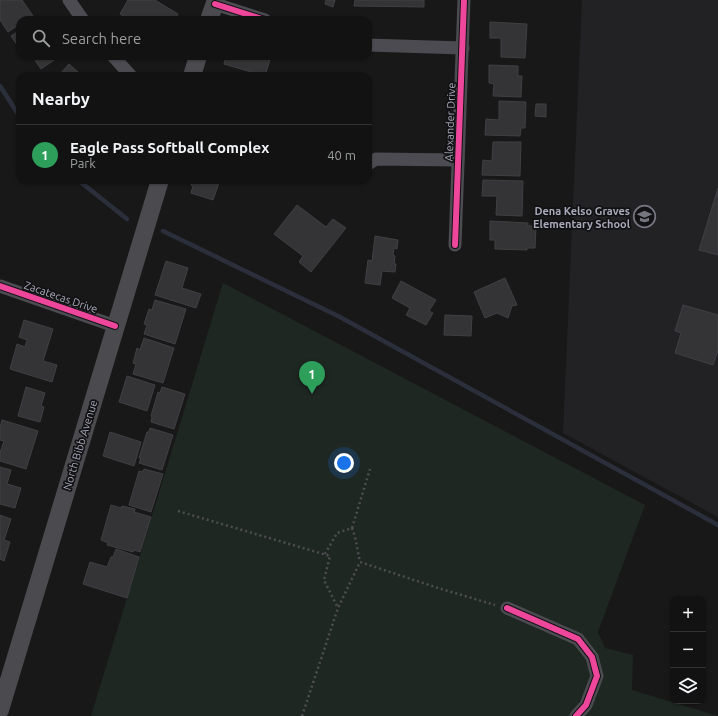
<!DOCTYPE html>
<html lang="en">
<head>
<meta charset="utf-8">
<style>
	body { margin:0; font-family:Ubuntu,sans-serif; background:#1b1b1b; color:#f1f3f6 }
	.controls { position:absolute; right:12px; bottom:12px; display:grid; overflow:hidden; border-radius:8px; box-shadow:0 1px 3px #0004 }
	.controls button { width:36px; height:36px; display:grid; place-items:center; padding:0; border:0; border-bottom:1px solid #313232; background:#121212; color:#f1f3f6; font:20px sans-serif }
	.you { position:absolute; left:344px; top:463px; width:14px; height:14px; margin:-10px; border:3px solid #fff; border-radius:50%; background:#1a73e8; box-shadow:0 0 0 6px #1a73e833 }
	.badge { display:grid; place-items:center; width:26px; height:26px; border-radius:50%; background:#7c3aed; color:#fff; font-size:13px; font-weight:700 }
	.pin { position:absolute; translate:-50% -33px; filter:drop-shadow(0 1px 2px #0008) }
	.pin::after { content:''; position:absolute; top:21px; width:14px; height:12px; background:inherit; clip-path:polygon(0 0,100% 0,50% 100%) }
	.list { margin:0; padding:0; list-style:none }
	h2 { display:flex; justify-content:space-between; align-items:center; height:52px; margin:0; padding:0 16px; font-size:17px }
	h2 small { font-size:13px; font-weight:400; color:#9c9e9f }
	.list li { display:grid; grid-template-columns:26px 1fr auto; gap:12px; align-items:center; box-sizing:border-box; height:60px; padding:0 16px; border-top:1px solid #313232 }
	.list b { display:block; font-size:15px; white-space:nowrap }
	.list p { margin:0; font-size:13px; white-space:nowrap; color:#9c9e9f }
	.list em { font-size:13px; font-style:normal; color:#9c9e9f }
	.icon { flex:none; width:22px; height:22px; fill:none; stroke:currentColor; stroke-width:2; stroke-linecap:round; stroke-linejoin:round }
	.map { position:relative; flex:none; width:718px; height:716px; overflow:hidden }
	.search { position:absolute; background:#121212; box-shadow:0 1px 3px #0004; left:16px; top:16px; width:356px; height:44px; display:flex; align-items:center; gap:10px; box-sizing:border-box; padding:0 14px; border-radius:12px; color:#9c9e9f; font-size:15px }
	.panel { position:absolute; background:#121212; box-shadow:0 1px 3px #0004; left:16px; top:72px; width:356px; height:112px; border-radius:12px }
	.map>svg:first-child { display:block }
</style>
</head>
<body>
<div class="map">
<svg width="718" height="716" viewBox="0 0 718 716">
	<rect width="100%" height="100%" fill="#181818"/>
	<!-- built -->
	<polygon fill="#222124" points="582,0 718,0 718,517 563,433"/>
	<!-- green -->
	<polygon fill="#1f2722" points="223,283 645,505 598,632 605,648 633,655 632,690 718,716 91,716"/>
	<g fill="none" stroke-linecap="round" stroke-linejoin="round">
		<!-- stream -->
		<g stroke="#2a2f3b" stroke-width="4.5">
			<polyline points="0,86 20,117"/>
			<polyline points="78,180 127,219"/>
			<polyline points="163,231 340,317 718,525"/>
		</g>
	</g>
	<!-- building -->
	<g fill="#343436" stroke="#404044">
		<polygon points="0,0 22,0 33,16 26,20 20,20 20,24 8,32 0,20"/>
		<polygon points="128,0 155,0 178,14 175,20 130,20 120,14"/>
		<polygon points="326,0 335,0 333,7 325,4"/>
		<polygon points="355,0 424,0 424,7 354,6"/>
		<polygon points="490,22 527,24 525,58 501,57 501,38 490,38"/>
		<polygon points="20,30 20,49 11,36"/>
		<polygon points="32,56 60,56 41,69"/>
		<polygon points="226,56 271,56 265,76 224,64"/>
		<polygon points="69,64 78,72 75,75 77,76 58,76"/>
		<polygon points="489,65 518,66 518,76 522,76 521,97 493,96 494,84 489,83"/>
		<polygon points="499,101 526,102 525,128 521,128 520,136 485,135 486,119 499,120"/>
		<polygon points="536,104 546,104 546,117 535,116"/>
		<polygon points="493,142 521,142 520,176 482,175 483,160 492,161"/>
		<polygon points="192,180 220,180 213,200 191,193 193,186 191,185"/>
		<polygon points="483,180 523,181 522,216 496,215 497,196 482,196"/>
		<polygon points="718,188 718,255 699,250"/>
		<polygon points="297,205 326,227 333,219 346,228 311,272 299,262 303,256 274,234"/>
		<polygon points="490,221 528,223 528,226 536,226 535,248 527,248 527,250 495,249 495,240 490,240"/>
		<polygon points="375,236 398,240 397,249 394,248 393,255 395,256 394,264 396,264 395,272 382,271 380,285 365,283 368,260 372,261"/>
		<polygon points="166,261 188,268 182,288 201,294 196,308 155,295"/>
		<polygon points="505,278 517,305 512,306 508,318 497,313 485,318 474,292"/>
		<polygon points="401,281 436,300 429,311 433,313 426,325 406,315 410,308 392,298"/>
		<polygon points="155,300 186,309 175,344 144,334 147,325 144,324 149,309 152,310"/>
		<polygon points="683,305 718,315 718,350 713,365 675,353 681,333 675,331"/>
		<polygon points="445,315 472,316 471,336 444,335"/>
		<polygon points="24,320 53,329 43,361 57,365 52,382 10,369 17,344 25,347 27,340 19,337"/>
		<polygon points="144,338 174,348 163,383 133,374 136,364 133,363 137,348 140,350"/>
		<polygon points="127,376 155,385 147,411 119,402"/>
		<polygon points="26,387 45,393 41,406 44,407 40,422 18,416"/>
		<polygon points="162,387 185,394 174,429 151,422 152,417 151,416 158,392 160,393"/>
		<polygon points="2,420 38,431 26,469 0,461 0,453 4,441 0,440 0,428"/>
		<polygon points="150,428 173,435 162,470 139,463 141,458 139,458 147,432 149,432"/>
		<polygon points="110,432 141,442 134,466 103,456"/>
		<polygon points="0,467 11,470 7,484 21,488 15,508 0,504"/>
		<polygon points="144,469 163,474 151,512 129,505 139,471 143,472"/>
		<polygon points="111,505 121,508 122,506 135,509 134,512 151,517 140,552 134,550 133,552 107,545 108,543 101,540"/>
		<polygon points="0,515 11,519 4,540 10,542 4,561 0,559"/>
		<polygon points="116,549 139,557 127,598 83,584 90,562 107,567 111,557 113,557"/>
	</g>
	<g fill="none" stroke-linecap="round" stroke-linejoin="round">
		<!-- path -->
		<g stroke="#4e4e52" stroke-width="2.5" stroke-dasharray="2 3" stroke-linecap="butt">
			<polyline points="178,511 330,556 324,580 338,608"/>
			<polyline points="352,528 370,469"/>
			<polyline points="325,554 337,533 352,528 355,537 360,562"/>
			<polyline points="302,716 338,608 360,562 438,588 495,605"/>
		</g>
		<!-- minor -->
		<g stroke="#4c4b51" stroke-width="13">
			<polyline points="69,0 83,20"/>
			<polyline points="215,4 265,20"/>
			<polyline points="368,45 463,48"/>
			<polyline points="113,56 131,76"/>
			<polyline points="368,164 376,159 458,160"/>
			<polyline points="455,245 464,0"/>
			<polyline points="0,286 115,326"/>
			<polyline points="507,608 578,639 592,657 597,676 586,705 576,716"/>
		</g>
		<!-- secondary -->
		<g stroke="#4a4a4f" stroke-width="18">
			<polyline points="209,20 216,0"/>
			<polyline points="192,76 198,56"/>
			<polyline points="0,710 160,180"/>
		</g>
		<defs>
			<g id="cycleway">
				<polyline points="215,4 265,20"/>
				<polyline points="455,245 464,0"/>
				<polyline points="0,286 115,326"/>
				<polyline points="507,608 578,639 592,657 597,676 586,705 576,716"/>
			</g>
		</defs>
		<!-- cycleway casing -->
		<use href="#cycleway" stroke="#121214" stroke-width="8"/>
		<!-- cycleway -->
		<use href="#cycleway" stroke="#ed469a" stroke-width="6"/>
	</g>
	<!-- icons -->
	<defs>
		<symbol id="school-ring" viewBox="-11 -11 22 22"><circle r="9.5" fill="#121214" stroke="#767681" stroke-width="1.5"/><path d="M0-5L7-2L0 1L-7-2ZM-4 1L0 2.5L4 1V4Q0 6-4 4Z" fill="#767681"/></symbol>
	</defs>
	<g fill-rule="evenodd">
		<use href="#school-ring" x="632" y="204" width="25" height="25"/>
	</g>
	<g text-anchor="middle" stroke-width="3.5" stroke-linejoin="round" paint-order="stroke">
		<!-- street labels -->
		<g font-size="11" fill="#a8a9b9" stroke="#121214">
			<text transform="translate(450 122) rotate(-88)" y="4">Alexander Drive</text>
			<text transform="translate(61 297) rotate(19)" y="4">Zacatecas Drive</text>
			<text transform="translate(80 445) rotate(-73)" y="4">North Bibb Avenue</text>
		</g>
		<!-- poi labels -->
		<g font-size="11" font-weight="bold" fill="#a8a9b9" stroke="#121214" text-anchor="end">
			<text x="630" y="215">Dena Kelso Graves<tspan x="630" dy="13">Elementary School</tspan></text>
		</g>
	</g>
</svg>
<div class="controls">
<button>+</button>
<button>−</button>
<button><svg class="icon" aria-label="layers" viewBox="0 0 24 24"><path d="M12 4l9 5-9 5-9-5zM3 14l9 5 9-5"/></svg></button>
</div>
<div class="you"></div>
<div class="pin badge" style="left:312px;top:394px;background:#2e9e5b">1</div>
<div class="search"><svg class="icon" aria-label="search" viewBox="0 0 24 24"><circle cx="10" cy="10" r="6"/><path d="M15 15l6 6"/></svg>Search here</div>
<section class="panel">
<h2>Nearby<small></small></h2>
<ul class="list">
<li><span class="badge" style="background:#2e9e5b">1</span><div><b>Eagle Pass Softball Complex</b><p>Park</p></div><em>40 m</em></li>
</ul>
</section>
</div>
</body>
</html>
